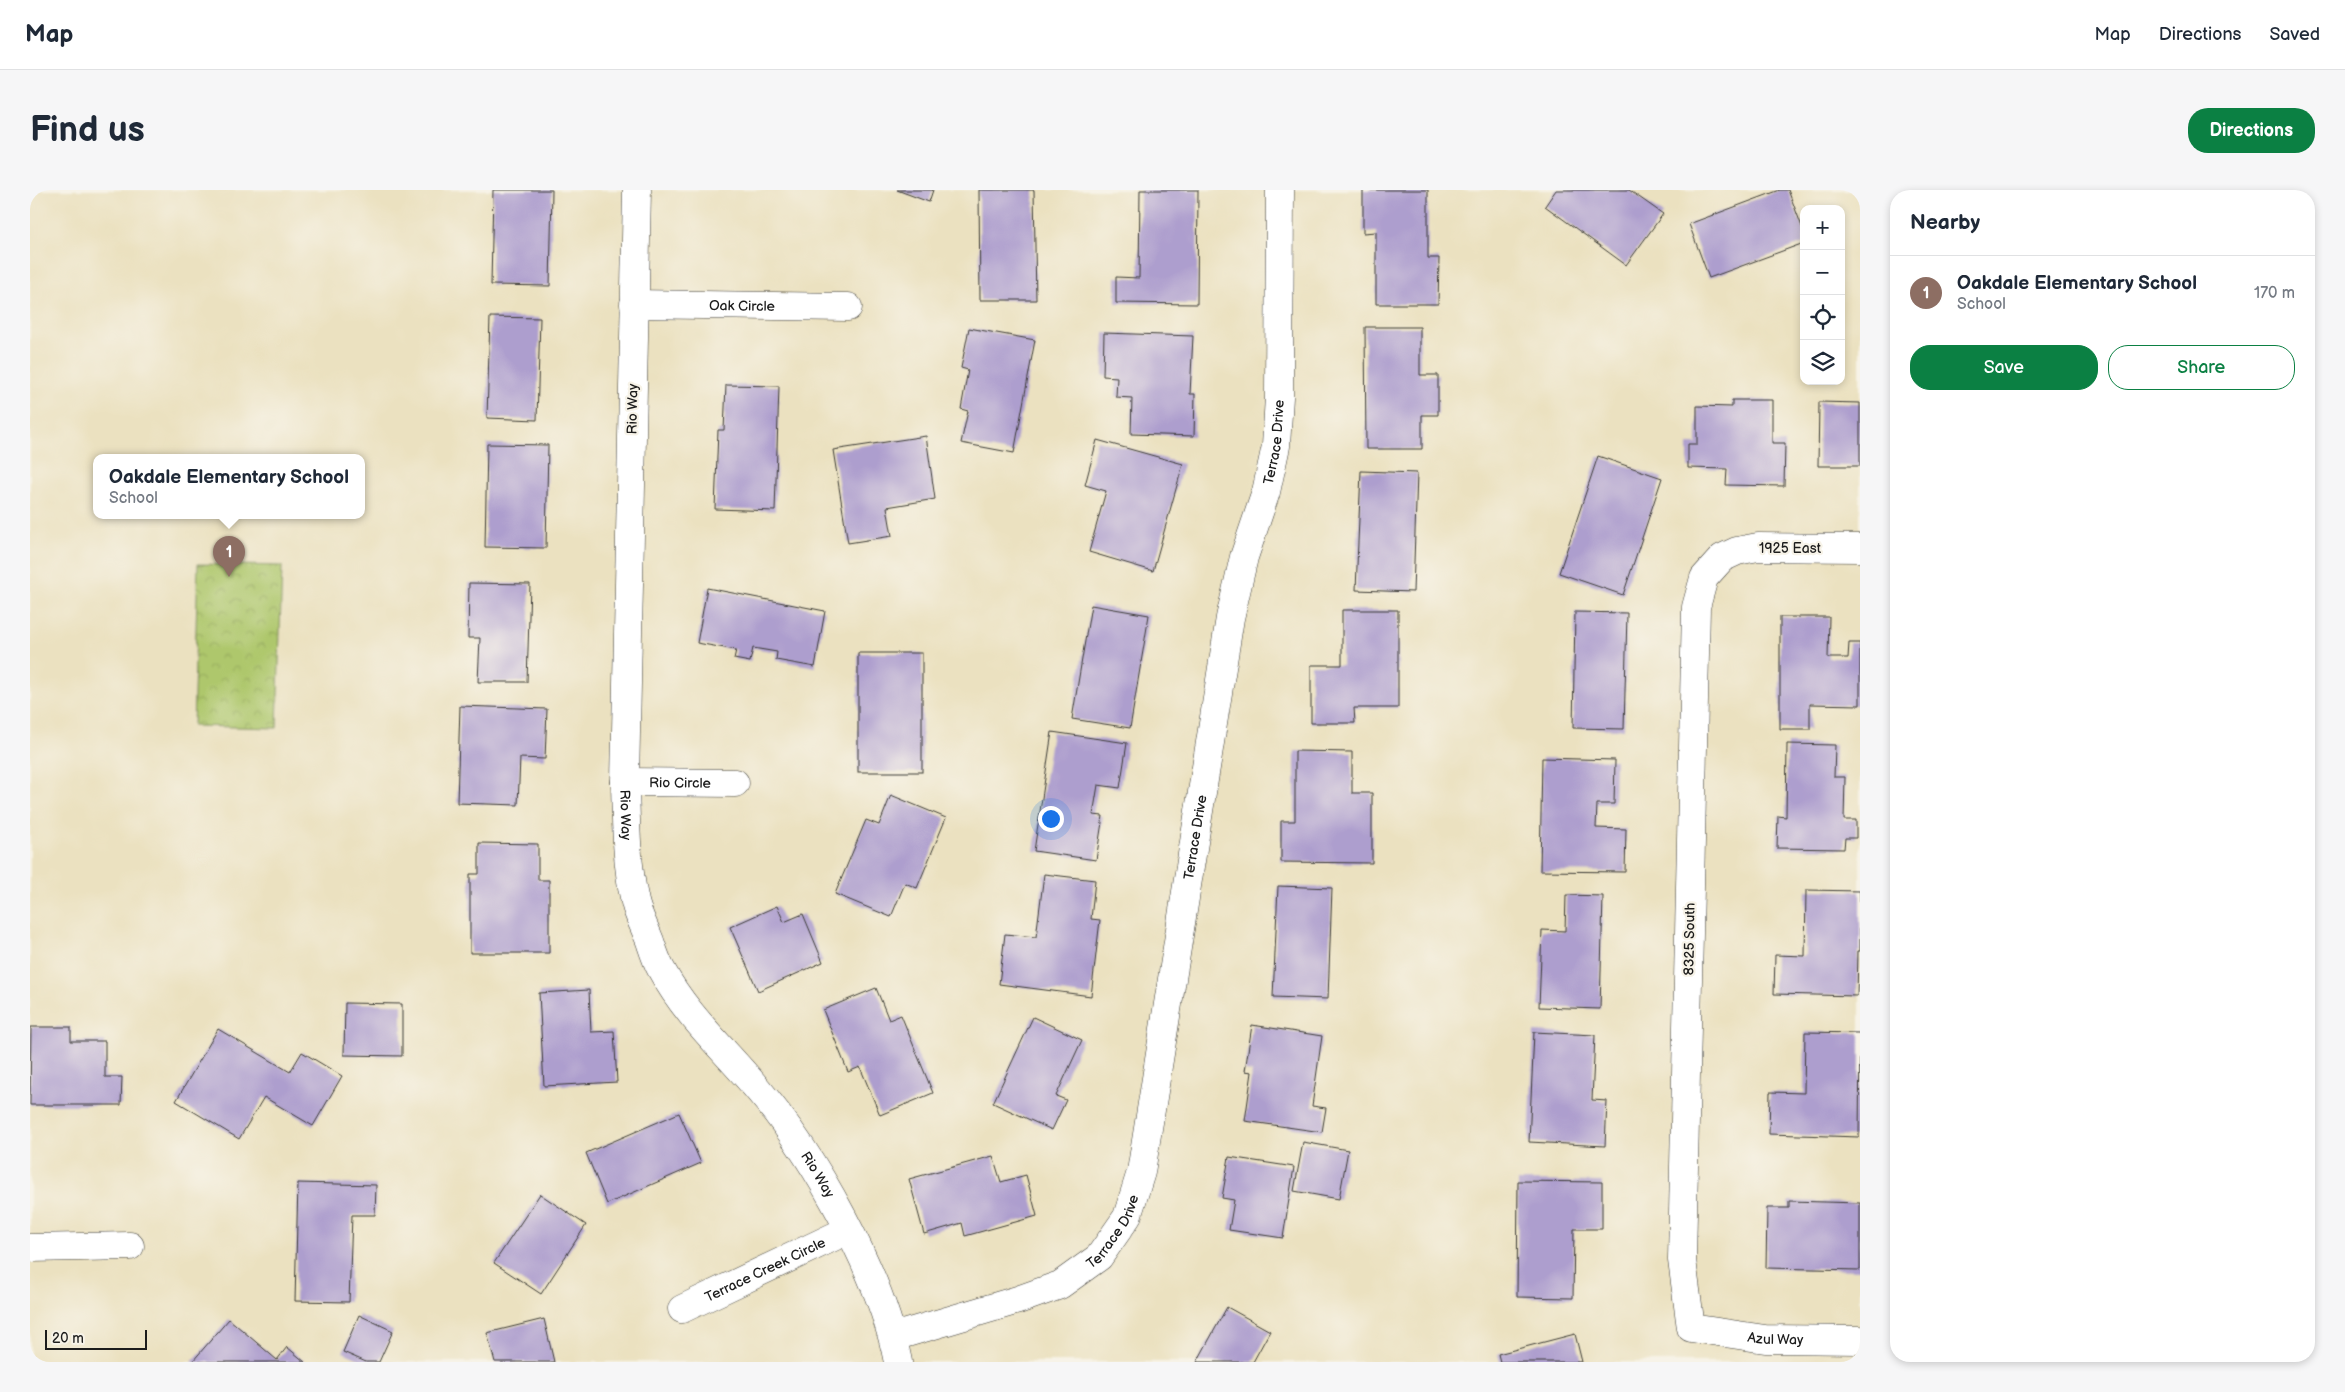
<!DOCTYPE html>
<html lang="en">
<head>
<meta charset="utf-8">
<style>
	body { margin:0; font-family:"Balsamiq Sans",sans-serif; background:#f6f6f7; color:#1f2937 }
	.controls { position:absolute; right:15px; top:15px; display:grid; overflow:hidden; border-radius:10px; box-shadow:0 2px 8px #0003 }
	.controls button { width:45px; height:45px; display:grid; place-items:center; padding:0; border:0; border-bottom:1px solid #e0e1e3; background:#fff; color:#1f2937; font:25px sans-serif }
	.scale { position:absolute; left:15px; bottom:12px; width:102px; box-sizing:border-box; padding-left:5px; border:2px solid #1c1c1c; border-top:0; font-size:14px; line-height:18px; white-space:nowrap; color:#1c1c1c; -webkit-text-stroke:4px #f7f3e8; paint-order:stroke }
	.you { position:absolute; left:1020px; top:628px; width:18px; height:18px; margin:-12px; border:4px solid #fff; border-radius:50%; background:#1a73e8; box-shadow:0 0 0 8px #1a73e833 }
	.badge { display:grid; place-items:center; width:32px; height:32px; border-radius:50%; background:#0b8043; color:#fff; font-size:16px; font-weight:700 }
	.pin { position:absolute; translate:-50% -41px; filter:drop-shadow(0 1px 2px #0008) }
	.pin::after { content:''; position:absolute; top:26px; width:18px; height:15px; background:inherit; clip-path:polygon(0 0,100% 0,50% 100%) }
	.popup { position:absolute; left:63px; top:264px; width:272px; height:65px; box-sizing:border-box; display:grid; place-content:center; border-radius:10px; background:#fff; filter:drop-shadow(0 1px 4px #0005); font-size:16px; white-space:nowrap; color:#747a83 }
	.popup b { font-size:19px; color:#1f2937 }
	.popup::after { content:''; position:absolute; left:50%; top:100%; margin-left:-10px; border:10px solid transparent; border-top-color:#fff }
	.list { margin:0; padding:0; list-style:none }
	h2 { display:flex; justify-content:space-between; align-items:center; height:65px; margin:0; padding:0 20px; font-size:21px }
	h2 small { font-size:16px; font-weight:400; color:#747a83 }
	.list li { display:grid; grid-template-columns:32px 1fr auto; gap:15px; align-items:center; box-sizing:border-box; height:75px; padding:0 20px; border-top:1px solid #e0e1e3 }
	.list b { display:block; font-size:19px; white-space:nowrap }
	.list p { margin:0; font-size:16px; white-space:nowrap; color:#747a83 }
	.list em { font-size:16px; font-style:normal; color:#747a83 }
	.actions { display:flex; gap:10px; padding:15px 20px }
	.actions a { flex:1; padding:11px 0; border:1px solid #0b8043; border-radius:20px; text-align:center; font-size:18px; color:#0b8043 }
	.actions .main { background:#0b8043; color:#fff }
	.icon { flex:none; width:28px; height:28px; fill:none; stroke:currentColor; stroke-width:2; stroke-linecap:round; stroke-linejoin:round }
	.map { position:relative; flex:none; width:1830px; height:1172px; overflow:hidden; border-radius:20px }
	header { display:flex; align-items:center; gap:30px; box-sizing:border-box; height:70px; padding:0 25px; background:#fff; border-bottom:1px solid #e0e1e3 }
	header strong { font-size:24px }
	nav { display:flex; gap:28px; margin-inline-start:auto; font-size:18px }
	.intro { display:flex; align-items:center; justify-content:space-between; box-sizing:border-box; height:120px; padding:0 30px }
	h1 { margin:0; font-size:35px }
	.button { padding:12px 22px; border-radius:20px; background:#0b8043; color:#fff; font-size:18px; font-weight:700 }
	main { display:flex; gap:30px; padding:0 30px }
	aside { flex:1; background:#fff; border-radius:20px; box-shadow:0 2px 8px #0003 }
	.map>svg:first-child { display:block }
</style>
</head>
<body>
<header>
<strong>Map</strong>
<nav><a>Map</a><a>Directions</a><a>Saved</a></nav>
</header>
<div class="intro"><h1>Find us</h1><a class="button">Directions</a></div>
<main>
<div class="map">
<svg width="1830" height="1172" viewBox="0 0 1830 1172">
	<defs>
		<pattern id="park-crowns" width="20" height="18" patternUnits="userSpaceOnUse" patternTransform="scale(1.25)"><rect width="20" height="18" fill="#aec76c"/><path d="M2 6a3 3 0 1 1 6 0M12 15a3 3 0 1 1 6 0" fill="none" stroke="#95aa5d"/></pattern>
	</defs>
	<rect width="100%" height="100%" fill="#f7f3e8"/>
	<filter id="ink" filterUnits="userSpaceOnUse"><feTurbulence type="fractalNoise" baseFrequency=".02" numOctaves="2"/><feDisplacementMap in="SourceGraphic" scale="10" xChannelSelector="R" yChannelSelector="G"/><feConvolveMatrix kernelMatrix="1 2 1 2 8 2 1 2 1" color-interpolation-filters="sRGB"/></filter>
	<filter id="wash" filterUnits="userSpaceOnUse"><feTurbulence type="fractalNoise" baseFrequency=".0096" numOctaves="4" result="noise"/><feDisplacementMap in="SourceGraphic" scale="20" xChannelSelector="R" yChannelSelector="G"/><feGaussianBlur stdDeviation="1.12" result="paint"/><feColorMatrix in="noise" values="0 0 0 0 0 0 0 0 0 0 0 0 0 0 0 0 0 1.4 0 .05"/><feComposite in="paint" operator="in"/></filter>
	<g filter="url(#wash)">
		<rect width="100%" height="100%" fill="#ebe1c0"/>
		<!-- park -->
		<polygon fill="url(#park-crowns)" stroke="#657244" points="168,374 252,376 247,538 163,536"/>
		<g id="blocks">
			<!-- building -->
			<g fill="#ad9ece">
				<polygon points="463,0 522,0 520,96 461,95"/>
				<polygon points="867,0 903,0 899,12"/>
				<polygon points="949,0 1004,0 1006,110 950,110"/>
				<polygon points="1110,0 1168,0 1167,114 1086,113 1086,87 1109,88"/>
				<polygon points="1333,0 1398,0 1398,68 1409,68 1408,114 1346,114 1346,42 1333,43"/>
				<polygon points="1526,0 1599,0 1633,24 1596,75 1515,16"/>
				<polygon points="1750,0 1758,0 1774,42 1774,53 1679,88 1659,34"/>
				<polygon points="460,127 510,128 507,230 457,228"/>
				<polygon points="1335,137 1390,137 1390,185 1408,185 1408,225 1392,225 1392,259 1336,259"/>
				<polygon points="939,138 1005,150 984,263 931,253 938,221 931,219 938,180 931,178"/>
				<polygon points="1074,143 1163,146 1160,204 1165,204 1164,246 1101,244 1102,208 1086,207 1087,187 1073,186"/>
				<polygon points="696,195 749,196 745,321 685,319 688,240 694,240"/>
				<polygon points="1702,210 1742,210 1742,253 1755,253 1754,296 1696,295 1697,279 1658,278 1658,254 1667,254 1667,216 1702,217"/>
				<polygon points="1789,212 1830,213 1830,276 1788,276"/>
				<polygon points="896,246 905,309 857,317 862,346 818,353 803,260"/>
				<polygon points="1067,250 1153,274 1123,381 1059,362 1076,301 1055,295"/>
				<polygon points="457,254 518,255 516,358 455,357"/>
				<polygon points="1568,266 1632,288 1593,405 1529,383"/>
				<polygon points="1331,281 1387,283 1383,402 1326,400"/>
				<polygon points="439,393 500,394 497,492 448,492 450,448 438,448"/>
				<polygon points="677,398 795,421 785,477 746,470 747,462 723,458 720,472 704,469 706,460 667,453"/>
				<polygon points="1061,415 1119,425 1100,538 1042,529"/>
				<polygon points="1312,420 1368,420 1368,518 1324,518 1325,533 1281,533 1281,475 1312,475"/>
				<polygon points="1545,422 1597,423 1594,539 1543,538"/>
				<polygon points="1750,427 1799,427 1798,468 1818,468 1819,453 1830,453 1830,515 1780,514 1780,539 1750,539"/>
				<rect x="828" y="463" width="64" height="119"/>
				<polygon points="430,516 517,519 515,569 490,568 488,615 427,613"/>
				<polygon points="1022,542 1097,553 1090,598 1068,595 1063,625 1073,626 1066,670 1004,661"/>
				<polygon points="1757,554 1805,555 1804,587 1815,587 1814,630 1826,630 1826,648 1815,648 1814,659 1747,658 1748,626 1756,627"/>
				<polygon points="1265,561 1322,562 1322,603 1342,603 1342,673 1251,672 1251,631 1265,631"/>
				<polygon points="1512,568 1585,570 1584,614 1567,614 1566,638 1596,639 1595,682 1510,681"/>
				<polygon points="861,605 916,628 887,698 875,693 861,727 805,704 836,630 849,635"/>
				<polygon points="449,653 508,654 508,690 519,690 519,763 440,763 440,684 449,684"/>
				<polygon points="1014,684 1065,690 1061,729 1070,730 1061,806 969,794 975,744 1006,747"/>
				<polygon points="1248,696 1302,698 1298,809 1243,807"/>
				<polygon points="1776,700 1830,701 1830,761 1828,761 1827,806 1744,804 1745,765 1775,766"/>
				<polygon points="1536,705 1573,706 1570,819 1509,817 1512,740 1535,741"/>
				<polygon points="747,716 754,732 773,724 793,772 728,801 700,737"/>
				<polygon points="846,798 859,830 871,825 903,903 850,925 830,877 818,882 793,820"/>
				<polygon points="559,800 561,842 584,841 587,892 514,896 509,803"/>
				<polygon points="315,813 372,814 372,866 314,865"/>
				<polygon points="1003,827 1052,850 1026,906 1036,910 1022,940 963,913"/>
				<polygon points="1222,835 1292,846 1282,916 1296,918 1292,942 1215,931 1222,882 1215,881"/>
				<polygon points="1,837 41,837 41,851 75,851 75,887 92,887 91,915 0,915"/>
				<polygon points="188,839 260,882 272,862 312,886 283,936 234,907 209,949 146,911"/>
				<polygon points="1504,842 1565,845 1562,910 1577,911 1575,956 1499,952"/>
				<polygon points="1775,842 1830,843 1829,947 1739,944 1740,902 1774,903"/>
				<polygon points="649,923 671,973 577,1014 556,963"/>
				<polygon points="1273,952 1318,960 1309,1009 1264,1001"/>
				<polygon points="963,966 971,992 996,985 1007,1026 935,1046 932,1033 894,1044 879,989"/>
				<polygon points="1199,967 1264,977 1253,1048 1199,1040 1204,1010 1192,1008"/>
				<polygon points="1488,991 1572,992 1572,1039 1544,1039 1543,1108 1487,1107"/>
				<polygon points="268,993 346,995 345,1025 322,1025 319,1112 265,1111"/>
				<polygon points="510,1004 556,1035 511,1104 464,1073"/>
				<polygon points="1759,1011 1830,1013 1830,1080 1736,1078 1737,1018 1759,1018"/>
				<polygon points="1197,1117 1240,1141 1223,1172 1167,1172"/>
				<polygon points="329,1125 363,1141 349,1172 336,1172 313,1162"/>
				<polygon points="199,1129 247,1170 257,1157 275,1172 162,1172"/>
				<polygon points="514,1129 524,1172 465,1172 457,1143"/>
				<polygon points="1545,1144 1552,1172 1470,1172 1468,1164"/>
			</g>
		</g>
	</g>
	<g filter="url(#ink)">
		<use href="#blocks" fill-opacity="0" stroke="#3b3a35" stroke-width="1"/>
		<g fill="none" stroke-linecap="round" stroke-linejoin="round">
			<defs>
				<g id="minor">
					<path id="s1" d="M607 0 595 592C596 632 596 672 605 712 608 725 615 738 620 751 623 760 626 770 631 779 655 824 693 858 725 896 784 964 851 1084 868 1172"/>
					<path id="s2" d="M604 114 818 117"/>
					<path id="s3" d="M1830 358 1728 357 1707 361 1692 368 1674 388 1666 417 1652 1070 1661 1138 1735 1149 1830 1150"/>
					<path id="s4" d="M595 592 705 593"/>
					<polyline points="0,1058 100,1056"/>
					<path id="s5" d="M652 1119 818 1040"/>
					<path id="s6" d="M863 1147 988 1110 1030 1095 1069 1067 1097 1027 1111 982 1200 428 1214 367 1236 302 1246 256 1249 207 1250 0"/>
				</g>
			</defs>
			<!-- minor casing -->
			<use href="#minor" stroke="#3b3a35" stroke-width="29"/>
			<!-- minor -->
			<use href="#minor" stroke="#fff" stroke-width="28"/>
		</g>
	</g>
	<g text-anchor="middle" stroke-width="4.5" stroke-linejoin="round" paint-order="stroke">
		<!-- street labels -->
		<g font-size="14" fill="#1c1c1c" stroke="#f7f3e8">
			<text dy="5" stroke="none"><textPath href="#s2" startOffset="108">Oak Circle</textPath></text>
			<text transform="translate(602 219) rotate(-89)" y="5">Rio Way</text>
			<text dy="5" stroke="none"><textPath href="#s6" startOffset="1062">Terrace Drive</textPath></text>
			<text x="1760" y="363">1925 East</text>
			<text dy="5" stroke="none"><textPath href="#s4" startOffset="55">Rio Circle</textPath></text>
			<text dy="5" stroke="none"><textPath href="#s1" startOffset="625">Rio Way</textPath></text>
			<text dy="5" stroke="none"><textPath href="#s6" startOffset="658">Terrace Drive</textPath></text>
			<text transform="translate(1659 749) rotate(-89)" y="5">8325 South</text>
			<text dy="5" stroke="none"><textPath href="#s1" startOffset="1044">Rio Way</textPath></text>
			<text dy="5" stroke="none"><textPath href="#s6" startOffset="252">Terrace Drive</textPath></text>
			<text dy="5" stroke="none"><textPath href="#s5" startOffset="92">Terrace Creek Circle</textPath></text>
			<text dy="5" stroke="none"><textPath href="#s3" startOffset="1004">Azul Way</textPath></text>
		</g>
	</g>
</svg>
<div class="controls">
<button>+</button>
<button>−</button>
<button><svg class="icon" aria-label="locate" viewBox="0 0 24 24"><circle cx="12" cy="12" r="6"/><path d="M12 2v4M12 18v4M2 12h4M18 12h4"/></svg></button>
<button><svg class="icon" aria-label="layers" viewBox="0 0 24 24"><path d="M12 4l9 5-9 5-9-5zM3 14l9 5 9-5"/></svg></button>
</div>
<div class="scale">20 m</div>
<div class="you"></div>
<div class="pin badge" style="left:199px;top:387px;background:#8d6e63">1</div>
<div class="popup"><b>Oakdale Elementary School</b>School</div>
</div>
<aside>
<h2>Nearby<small></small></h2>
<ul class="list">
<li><span class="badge" style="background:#8d6e63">1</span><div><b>Oakdale Elementary School</b><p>School</p></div><em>170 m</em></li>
</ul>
<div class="actions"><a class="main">Save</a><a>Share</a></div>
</aside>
</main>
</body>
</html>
